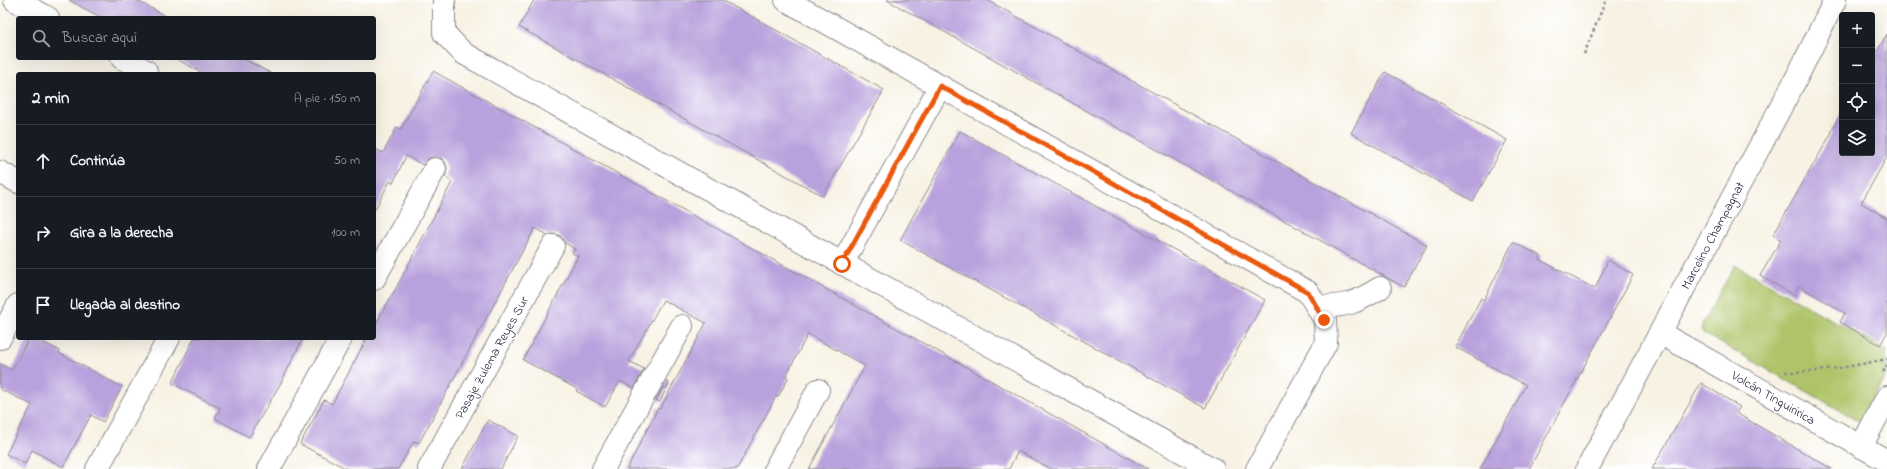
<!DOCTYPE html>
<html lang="es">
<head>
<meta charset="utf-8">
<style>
	body { margin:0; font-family:"Indie Flower",sans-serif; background:#20242c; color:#f1f3f6 }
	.controls { position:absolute; right:12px; top:12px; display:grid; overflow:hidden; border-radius:4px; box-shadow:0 4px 16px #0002 }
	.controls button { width:36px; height:36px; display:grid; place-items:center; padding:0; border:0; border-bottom:1px solid #363941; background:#171b24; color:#f1f3f6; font:20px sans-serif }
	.stop { position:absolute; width:12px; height:12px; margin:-9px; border:3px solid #ea580c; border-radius:50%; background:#fff }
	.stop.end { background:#ea580c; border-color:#fff; box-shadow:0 1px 4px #0008 }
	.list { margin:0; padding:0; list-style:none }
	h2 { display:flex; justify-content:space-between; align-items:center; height:52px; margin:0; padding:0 16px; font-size:17px }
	h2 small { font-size:13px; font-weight:400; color:#9ea1a6 }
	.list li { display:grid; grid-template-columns:26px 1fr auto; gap:12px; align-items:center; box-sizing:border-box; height:72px; padding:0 16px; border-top:1px solid #363941 }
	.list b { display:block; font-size:15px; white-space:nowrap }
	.list em { font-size:13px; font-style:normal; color:#9ea1a6 }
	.icon { flex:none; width:22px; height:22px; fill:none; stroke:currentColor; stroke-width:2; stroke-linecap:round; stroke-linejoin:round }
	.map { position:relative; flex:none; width:1887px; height:469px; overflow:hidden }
	.search { position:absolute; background:#171b24; box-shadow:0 4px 16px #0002; left:16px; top:16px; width:360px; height:44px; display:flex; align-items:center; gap:10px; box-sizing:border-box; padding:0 14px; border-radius:4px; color:#9ea1a6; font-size:15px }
	.panel { position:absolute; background:#171b24; box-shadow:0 4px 16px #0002; left:16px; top:72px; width:360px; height:268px; border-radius:4px }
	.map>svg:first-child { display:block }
</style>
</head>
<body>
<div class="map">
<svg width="1887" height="469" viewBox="0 0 1887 469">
	<rect width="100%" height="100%" fill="#fff"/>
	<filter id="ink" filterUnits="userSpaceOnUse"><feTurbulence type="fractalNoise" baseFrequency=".025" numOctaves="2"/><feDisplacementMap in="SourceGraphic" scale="8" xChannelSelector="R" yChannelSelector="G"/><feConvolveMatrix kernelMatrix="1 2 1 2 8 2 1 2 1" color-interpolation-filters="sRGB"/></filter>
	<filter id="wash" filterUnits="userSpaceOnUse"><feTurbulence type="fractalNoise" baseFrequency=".012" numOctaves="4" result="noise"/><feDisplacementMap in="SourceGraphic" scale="16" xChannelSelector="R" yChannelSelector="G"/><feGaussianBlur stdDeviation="0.9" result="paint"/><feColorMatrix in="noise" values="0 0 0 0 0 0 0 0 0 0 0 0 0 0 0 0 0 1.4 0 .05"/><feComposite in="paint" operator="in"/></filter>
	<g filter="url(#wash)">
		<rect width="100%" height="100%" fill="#f7f2e3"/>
		<!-- green -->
		<polygon fill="#afc468" stroke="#687352" points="1735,265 1887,351 1887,373 1861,422 1703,333 1701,329 1702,324"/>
		<g id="blocks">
			<!-- building -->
			<g fill="#b9a1dd">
				<polygon points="69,0 136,0 169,18 102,18"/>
				<polygon points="534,0 722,0 884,90 823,196 519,27"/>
				<polygon points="887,0 987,0 1427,245 1404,287"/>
				<polygon points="1887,34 1887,157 1861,203 1887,218 1887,333 1880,345 1840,322 1845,313 1799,286 1794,295 1760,276 1781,240 1773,235 1832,132 1831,131 1842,112 1842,153 1872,153 1872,60"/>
				<polygon points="175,58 242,58 272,74 204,74"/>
				<polygon points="433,71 1013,393 1148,469 1051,469 1018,451 1009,469 809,469 865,366 808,334 786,376 788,378 778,397 776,396 737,469 627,469 658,408 660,409 706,323 663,300 629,361 644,369 634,388 620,381 605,407 576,391 577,389 523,360 578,256 572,253 575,249 565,243 559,235 553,234 548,235 535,228 419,443 414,441 398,469 347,469 300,444 324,400 332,404 367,338 374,338 374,327 401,279 452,182 445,177 447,168 445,162 441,158 434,157 429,158 423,165 406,156 393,183 390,181 374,211 374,148 383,153 397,127 401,129"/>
				<polygon points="1385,72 1507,140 1473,201 1351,133"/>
				<polygon points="960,131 1265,300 1205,408 900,240"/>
				<polygon points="1513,242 1541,256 1540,260 1595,289 1608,260 1633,275 1529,469 1480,469 1526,385 1455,347 1481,298 1484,300"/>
				<polygon points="29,338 35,338 60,351 59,353 122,387 103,422 91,415 63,467 32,450 25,464 6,454 32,405 0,389 0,364 12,370"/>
				<polygon points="194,338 303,338 282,381 249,437 215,418 220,408 172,383"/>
				<polygon points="666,381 669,383 660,402 656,400"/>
				<polygon points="1701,383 1740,407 1736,413 1832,469 1652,469"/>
				<polygon points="488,420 518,436 501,469 462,469"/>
			</g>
		</g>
	</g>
	<g filter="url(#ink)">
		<use href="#blocks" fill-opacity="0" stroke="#8c8a8f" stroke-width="1"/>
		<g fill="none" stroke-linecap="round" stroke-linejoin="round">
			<defs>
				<g id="street">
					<polyline points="15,0 48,18"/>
					<polyline points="444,0 444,33 463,53 1213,469"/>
					<polyline points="786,0 1308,292 1325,320 1326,343 1257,469"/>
					<polyline points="122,58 146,71 145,74"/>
					<polyline points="0,172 18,182"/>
					<polyline points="842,264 940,86"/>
					<polyline points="374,279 435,169"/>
					<path d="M1317 307C1347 306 1354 304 1380 288"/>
					<polyline points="1660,333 1887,461"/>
					<polyline points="0,338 18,305"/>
					<polyline points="1861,447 1887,397"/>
					<polyline points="97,469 169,338"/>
					<polyline points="269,469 341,338"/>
					<polyline points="429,469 553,246"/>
					<polyline points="603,469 682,326"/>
					<polyline points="775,469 818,390"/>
					<polyline points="1587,469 1797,77 1835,0"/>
				</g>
			</defs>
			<!-- street casing -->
			<use href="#street" stroke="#8c8a8f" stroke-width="24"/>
			<!-- path -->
			<g stroke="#8c8a8f" stroke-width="2.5" stroke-dasharray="3 3" stroke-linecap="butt">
				<polyline points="1584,54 1606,0"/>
				<path d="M1785 372C1819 373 1853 366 1887 359"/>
				<polyline points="1883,372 1887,365"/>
			</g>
			<!-- street -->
			<use href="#street" stroke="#fff" stroke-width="22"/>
		</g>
	</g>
	<g fill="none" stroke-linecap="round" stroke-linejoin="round" filter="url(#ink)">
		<!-- route -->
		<polyline stroke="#ea580c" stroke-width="5" points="842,264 940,86 1308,292 1324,320"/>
	</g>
	<g text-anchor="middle" stroke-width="3" stroke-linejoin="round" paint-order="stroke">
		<!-- street labels -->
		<g font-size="13" fill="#22223b" stroke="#fff">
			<text transform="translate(1712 235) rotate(-62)" y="5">Marcelino Champagnat</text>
			<text transform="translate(491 357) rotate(-61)" y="5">Pasaje Zulema Reyes Sur</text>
			<text transform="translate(1774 397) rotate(30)" y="5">Volcán Tinguiririca</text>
		</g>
	</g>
</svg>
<div class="controls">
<button>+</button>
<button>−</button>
<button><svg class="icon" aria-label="locate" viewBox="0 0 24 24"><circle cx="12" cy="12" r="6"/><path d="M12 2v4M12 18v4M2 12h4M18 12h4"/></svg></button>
<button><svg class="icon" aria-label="layers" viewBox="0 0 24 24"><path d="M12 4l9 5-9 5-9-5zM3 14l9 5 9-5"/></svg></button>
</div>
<div class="stop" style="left:842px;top:264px"></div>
<div class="stop end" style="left:1324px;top:320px"></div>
<div class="search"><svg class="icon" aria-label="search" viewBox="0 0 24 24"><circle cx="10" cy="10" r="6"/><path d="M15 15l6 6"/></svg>Buscar aquí</div>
<section class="panel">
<h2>2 min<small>A pie · 150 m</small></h2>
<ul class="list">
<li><svg class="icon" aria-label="ahead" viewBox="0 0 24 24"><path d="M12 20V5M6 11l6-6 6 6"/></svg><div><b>Continúa</b></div><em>50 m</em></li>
<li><svg class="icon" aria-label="right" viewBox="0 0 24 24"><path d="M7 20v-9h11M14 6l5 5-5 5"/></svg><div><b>Gira a la derecha</b></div><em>100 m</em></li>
<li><svg class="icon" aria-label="arrive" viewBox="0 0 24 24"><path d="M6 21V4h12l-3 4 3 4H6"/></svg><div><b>Llegada al destino</b></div></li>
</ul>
</section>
</div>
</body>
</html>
